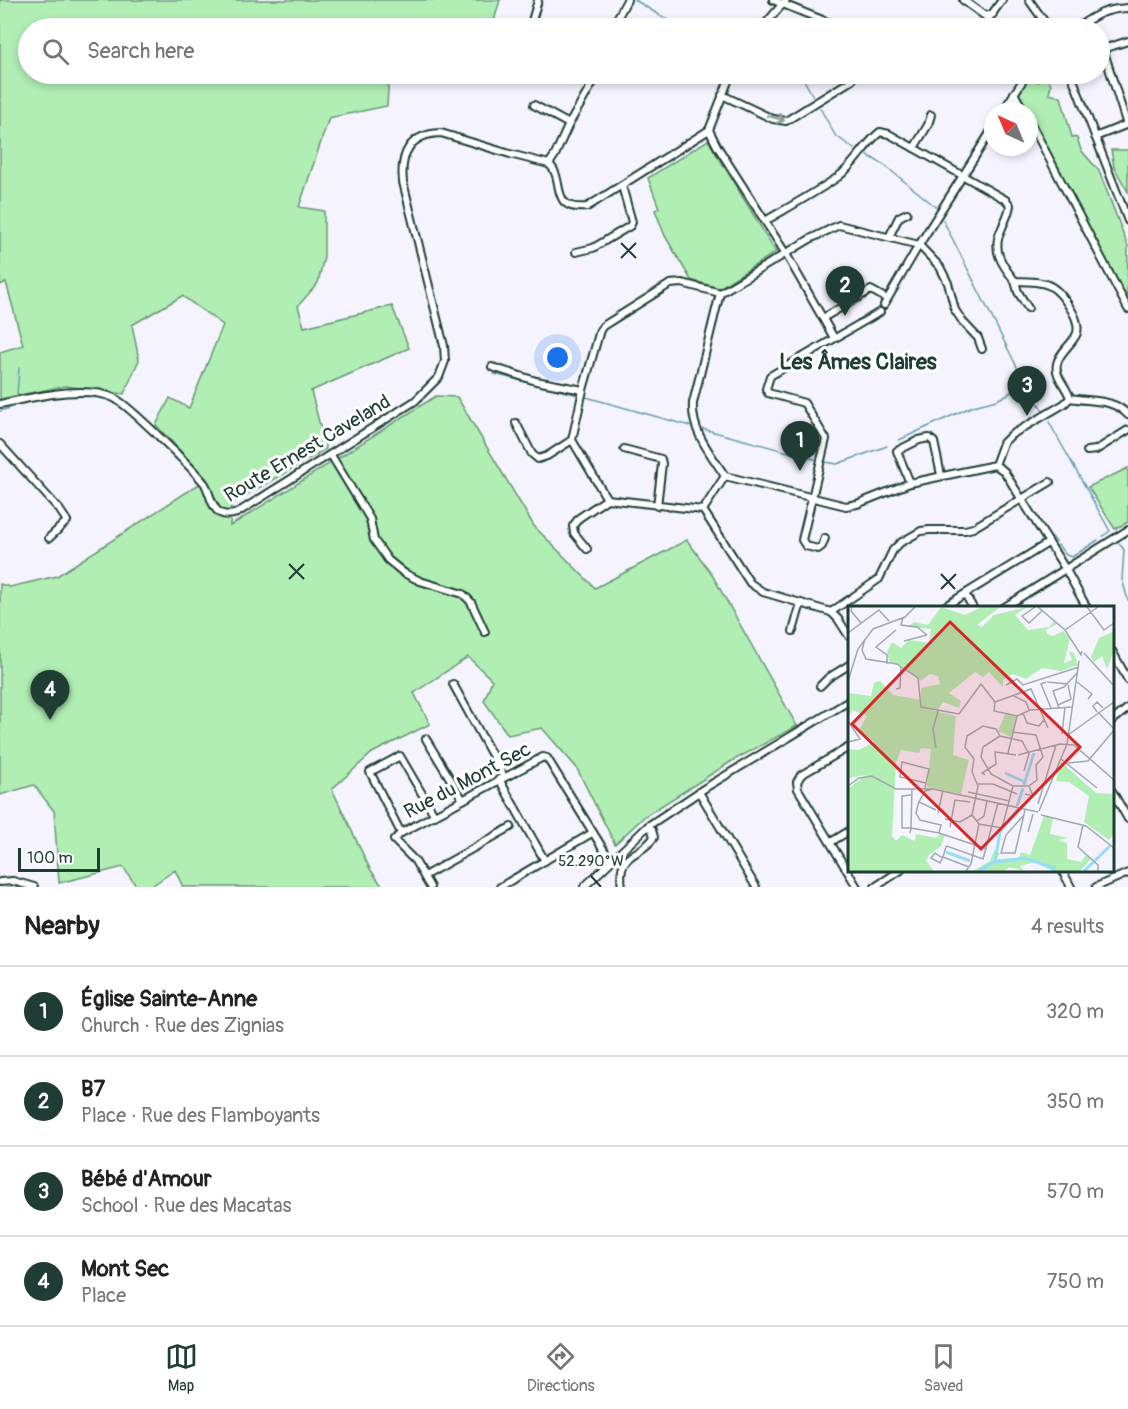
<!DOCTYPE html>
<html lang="en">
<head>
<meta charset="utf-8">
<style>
	body { margin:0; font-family:Pangolin,sans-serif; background:#f2f2f2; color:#222 }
	.compass { position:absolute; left:984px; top:102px; width:54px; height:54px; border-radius:50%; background:#fff; box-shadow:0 3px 9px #0003; rotate:316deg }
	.scale { position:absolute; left:18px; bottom:15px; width:82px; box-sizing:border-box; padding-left:6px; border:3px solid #1f3d34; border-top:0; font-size:16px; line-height:21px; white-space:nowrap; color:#1f3d34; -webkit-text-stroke:4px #fff; paint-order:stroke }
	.you { position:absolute; left:558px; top:358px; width:21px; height:21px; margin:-15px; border:4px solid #fff; border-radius:50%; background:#1a73e8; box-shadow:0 0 0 9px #1a73e833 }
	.badge { display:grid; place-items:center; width:39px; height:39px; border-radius:50%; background:#1f3d34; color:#fff; font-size:20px; font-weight:700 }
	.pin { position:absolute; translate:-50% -50px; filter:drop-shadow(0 2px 3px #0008) }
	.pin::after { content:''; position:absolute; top:32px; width:21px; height:18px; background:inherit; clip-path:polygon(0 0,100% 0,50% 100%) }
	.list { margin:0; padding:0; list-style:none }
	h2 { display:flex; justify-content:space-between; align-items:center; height:78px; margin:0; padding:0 24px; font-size:26px }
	h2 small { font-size:20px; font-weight:400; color:#767676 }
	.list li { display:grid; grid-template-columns:39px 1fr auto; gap:18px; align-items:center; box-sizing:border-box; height:90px; padding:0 24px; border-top:2px solid #e0e0e0 }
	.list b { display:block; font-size:22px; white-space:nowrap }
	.list p { margin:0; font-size:20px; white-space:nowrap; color:#767676 }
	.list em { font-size:20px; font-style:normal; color:#767676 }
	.icon { flex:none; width:33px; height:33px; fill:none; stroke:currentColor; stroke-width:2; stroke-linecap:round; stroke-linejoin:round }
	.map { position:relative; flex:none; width:1128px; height:887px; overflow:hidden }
	.search { position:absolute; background:#fff; box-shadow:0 3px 9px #0003; left:18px; right:18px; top:18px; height:66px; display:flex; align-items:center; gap:15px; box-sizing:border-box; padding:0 21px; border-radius:33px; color:#767676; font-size:22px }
	.sheet { height:438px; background:#fff }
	nav { display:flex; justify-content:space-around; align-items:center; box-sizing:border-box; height:84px; border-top:2px solid #e0e0e0; background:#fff; font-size:16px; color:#767676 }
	nav a { display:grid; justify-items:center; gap:3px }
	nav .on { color:#1f3d34 }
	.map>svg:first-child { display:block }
</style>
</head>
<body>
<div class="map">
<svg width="1128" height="887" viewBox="0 0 1128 887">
	<rect width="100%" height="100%" fill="#f4f3fe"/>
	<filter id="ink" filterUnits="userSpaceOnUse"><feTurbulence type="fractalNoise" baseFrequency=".0167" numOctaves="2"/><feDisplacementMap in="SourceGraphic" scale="12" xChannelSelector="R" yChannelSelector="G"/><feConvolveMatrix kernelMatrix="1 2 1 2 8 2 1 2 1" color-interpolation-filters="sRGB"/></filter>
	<g filter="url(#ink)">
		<!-- green -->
		<g fill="#b0eeb4" stroke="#689674" stroke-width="1.5">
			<polygon points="0,0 500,0 492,28 28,28 28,74 389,74 387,106 329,118 299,207 324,211 324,257 318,283 298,306 304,327 392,306 409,348 311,391 326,449 231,504 230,526 436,396 457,397 534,526 595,588 687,540 711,573 797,726 732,761 645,816 615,844 576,767 542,728 508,735 484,701 492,680 468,657 414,693 430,724 372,753 332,789 370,869 383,887 183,887 175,870 150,887 137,887 123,867 59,883 54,811 34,785 0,795 0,584 10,587 57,576 207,479 156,425 170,398 189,408 223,325 182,296 132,325 139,360 124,394 65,386 0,399 0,352 23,345 6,282 0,285"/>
			<polygon points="1045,75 1051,84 1049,94 1061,97 1072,137 1077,138 1081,150 1099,171 1128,246 1127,302 1059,168 1018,93 1029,79 1039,82"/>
			<polygon points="708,140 776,252 719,288 691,280 665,236 655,210 659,208 648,178"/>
			<polygon points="1111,150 1128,150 1128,192 1114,167"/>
			<polygon points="1128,468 1128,522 1115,529 1088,487"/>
		</g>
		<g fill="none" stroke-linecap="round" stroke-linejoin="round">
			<!-- stream -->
			<g stroke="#679caa" stroke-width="1.5">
				<polyline points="635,0 680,28"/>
				<polyline points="789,74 804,80 814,98"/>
				<polyline points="820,108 835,135 854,149"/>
				<polyline points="867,155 884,165 936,207"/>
				<polyline points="943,220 1021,375 1043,411"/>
				<polyline points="494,374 578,395"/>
				<polyline points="17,395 19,368"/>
				<polyline points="586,397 690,426"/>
				<polyline points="0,411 13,407 14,405"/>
				<polyline points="1049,422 1110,531 1103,536"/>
				<polyline points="703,429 818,460"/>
				<polyline points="899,440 973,406 997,400 1021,387 1032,394"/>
				<polyline points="826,462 837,464 887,446"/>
				<polyline points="1052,537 1056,542"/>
				<polyline points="1119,543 1124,550 1122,579 1128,600"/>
				<polyline points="1058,545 1066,555 1072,557 1098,540"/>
			</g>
			<defs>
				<g id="minor">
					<polyline points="773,0 842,28"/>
					<polyline points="963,0 985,16 993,14"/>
					<polyline points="1029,0 1049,28"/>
					<polyline points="530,28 538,0"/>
					<polyline points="612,28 627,0"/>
					<polyline points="762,28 786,0"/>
					<polyline points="982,28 1002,0"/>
					<path d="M1076 28C1095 15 1105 9 1128 8"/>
					<polyline points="731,74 709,130 717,146 786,254 834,338"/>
					<polyline points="1071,74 1128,221"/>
					<polyline points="1014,93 1024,111"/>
					<polyline points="722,95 773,119 786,121 852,80 856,74"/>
					<polyline points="534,105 569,124"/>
					<polyline points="1003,111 1027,74"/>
					<polyline points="1029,120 1128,309"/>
					<polyline points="1127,125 1104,52 1106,48 1128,41"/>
					<polyline points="1095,137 1128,124"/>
					<polyline points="914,148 928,125 931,115"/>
					<path d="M549 164C566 179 548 211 587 207L709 130"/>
					<polyline points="549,164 555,155 569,124 598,74"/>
					<path d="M765 221C789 207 815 193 838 177 855 164 864 145 880 132L889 134 1006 200 1010 205C1009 214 1005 220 1002 228 991 249 1001 264 1015 281 1047 282 1055 282 1072 311 1076 318 1079 325 1077 333 1073 344 1059 352 1057 364 1054 376 1067 387 1070 398L1064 404 1011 435 1003 443 995 465"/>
					<polyline points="889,237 899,217 907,213"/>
					<polyline points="576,252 593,248 630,226 632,222 622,186"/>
					<polyline points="1015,281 1018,292 1028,308"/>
					<path d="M720 293 693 403C691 431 710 453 725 476L846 506 857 504 910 483 995 465 1004 471 1066 570 1087 608"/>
					<polyline points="720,293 810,239 839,225 919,245 940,267 948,283 955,310 963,322 978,338 982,349"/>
					<polyline points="834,294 848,286"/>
					<polyline points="884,305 919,245 993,128"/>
					<polyline points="823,318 871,290 887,299"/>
					<polyline points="492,367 536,381 583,390"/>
					<path d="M1070 398C1091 402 1113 398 1128 415"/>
					<path d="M0 404C32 398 84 384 114 398 130 406 193 469 205 484 210 493 211 507 220 513 226 516 231 515 237 513L415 401 439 377 445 361 444 346 403 182C400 153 410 134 441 133L510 154 549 164"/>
					<polyline points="516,423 532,454 538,459 547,456 572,440"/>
					<polyline points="0,444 59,509 67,521 49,538"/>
					<polyline points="624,449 661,459 662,464 657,506"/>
					<polyline points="1087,451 1096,450 1128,430"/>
					<polyline points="331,455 370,519 374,540 388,560 404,573 420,581 463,594 471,602 485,632"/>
					<polyline points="910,483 897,451 919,440 929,438 934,442 941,475"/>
					<polyline points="703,510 607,499 572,440 583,390 600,330 603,326 670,284 682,283 720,293"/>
					<polyline points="703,510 750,583 763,592 831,612 838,619 849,636"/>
					<polyline points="703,510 725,476"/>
					<polyline points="825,538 822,546 818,549 806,546 802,540 826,439 804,403 768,393 766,389 770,376 880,312"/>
					<polyline points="587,549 574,533 573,526 579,518 607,499"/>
					<polyline points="965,594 973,608"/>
					<polyline points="942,608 1048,543"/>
					<polyline points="1003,608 1128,530"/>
					<polyline points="831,612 879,579 893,550 900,543 921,531 929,530 965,530 973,528 1050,482"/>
					<polyline points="793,631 801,603"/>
					<polyline points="1112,651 1128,680"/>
					<polyline points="453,684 504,777"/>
					<polyline points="820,686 828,678 849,665"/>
					<polyline points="1112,721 1128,708"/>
					<polyline points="426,739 463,800"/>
					<polyline points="849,747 801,775 797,782 798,789 857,887"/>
					<polyline points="499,779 545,861"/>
					<polyline points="1112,791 1128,819"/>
					<polyline points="699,792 756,887"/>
					<polyline points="401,833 370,772 400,756 435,816"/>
					<polyline points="831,842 849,831"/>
					<polyline points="1062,870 1071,887"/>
					<polyline points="424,876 511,827"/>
					<polyline points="0,882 13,881 34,887"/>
					<polyline points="430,887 415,861 394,840 401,833 543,757 547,758 610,860"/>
					<polyline points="500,887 592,833"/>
					<polyline points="584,887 648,826 705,788 849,701"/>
					<path d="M622 887C616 850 641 858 654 837L652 830 648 826"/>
					<polyline points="875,887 901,870"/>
					<polyline points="1096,887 1128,873"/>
				</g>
			</defs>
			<!-- minor casing -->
			<use href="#minor" stroke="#1f3d34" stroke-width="10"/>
			<!-- minor -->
			<use href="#minor" stroke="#fff" stroke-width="6"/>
		</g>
		<!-- one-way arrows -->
		<defs><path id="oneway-shaft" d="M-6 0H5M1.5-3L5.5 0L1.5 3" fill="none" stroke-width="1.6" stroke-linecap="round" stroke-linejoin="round" transform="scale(1.5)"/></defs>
		<use stroke="#8f9e9a" href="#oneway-shaft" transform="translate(776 118) rotate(16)"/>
	</g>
	<!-- ticks -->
	<path fill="none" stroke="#1f3d34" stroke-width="2" d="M621 243 636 258M621 258 636 243M289 564 304 579M941 574 955 589M289 579 304 564M941 589 956 574M591 876 601 887"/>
	<g text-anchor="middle" stroke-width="6" stroke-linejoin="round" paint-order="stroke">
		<!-- street labels -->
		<g font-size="20" fill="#1f3d34" stroke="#fff">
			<text transform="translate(307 448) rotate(-31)" y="7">Route Ernest Caveland</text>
			<text transform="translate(467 780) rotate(-28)" y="7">Rue du Mont Sec</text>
		</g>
		<!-- quarter labels -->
		<g font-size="22" font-weight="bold" fill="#1f3d34" stroke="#fff">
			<text x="858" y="369">Les Âmes Claires</text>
		</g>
	</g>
	<!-- overview -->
	<g transform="translate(848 606)">
		<rect width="266" height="266" fill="#f4f3fe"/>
		<path d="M93 1 117 9 134 1H152L129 19 134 21 146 9 179 1 167 9 180 24 201 21 206 15 209 18 198 24 199 28 205 30 215 25 222 32 216 57 224 54 221 45 226 47 230 59 213 65 194 62 178 73 165 68 155 74V81L141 66 135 71 127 66 101 87 113 95 111 102 95 96 90 104 71 101 108 110 105 149 121 154 113 188 79 181 83 143 73 142 71 147 53 144 48 157 44 230 48 235 54 229 67 235 68 228 89 232 91 228 97 229 93 240 81 249 78 255 86 265H0V183L18 169 0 172V143L11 144 26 136 11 124 19 110 4 104 0 113V87L23 90 26 77 32 75 45 89 73 94V82L92 78 90 70 82 68 73 75 55 60 41 55 39 46 44 36 53 42 61 34 81 37 83 23 60 21 66 16 80 19ZM265 26V47L259 63 254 50 246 56 243 51 251 32ZM157 108 168 111 163 131 150 125ZM213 156 248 187 265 188V229L261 234 236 216 241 190 221 176 208 175ZM196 210 205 212 202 228 220 232 210 234 219 237V253L233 256 238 249 243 253 232 265H204L187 256 172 260 176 265 162 261 156 265H125L142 255 147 242V247H152L148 253 171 252 173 246 182 249Z" fill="#b0eeb4"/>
		<path fill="none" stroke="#97dcf9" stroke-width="3" d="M157 167 177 176M176 179 186 147M169 200 175 182M98 246 122 255M147 256 152 226 170 203M131 265 147 256 177 252 206 262 205 265M236 265 262 240"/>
		<path fill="none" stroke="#9faaad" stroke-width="1.5" d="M4 1 3 5 13 17M187 1 174 10 181 17 194 5M190 1 217 24 233 49 234 45M239 1 256 24 266 17M55 12 53 19 69 21 79 29M217 24 250 1M0 27 31 4 41 15M17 33 14 44 18 53 49 58 70 72 73 101 111 108 133 78 147 96M56 35 79 29M236 47 266 80M39 58V49L28 41 48 24M0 75 10 43 25 23 57 11 67 1M198 76 193 78 203 102M199 76 220 78M229 76 244 88 240 93M158 79 169 73 175 79 231 61M48 83 52 82 53 60M166 90 178 96 181 104M147 96 183 83 200 122M147 96 146 105 169 110M210 99 223 93 220 79M211 102 205 85 216 81 229 67M249 106 245 100 249 96 255 102M250 106 266 123M175 107 179 117 191 120 196 114M0 115 12 133 0 136M214 128 217 101M220 129 266 96M152 130 135 141 133 151 143 168 165 180M152 130 174 135 181 148 176 165M88 142 85 123 90 105M160 147 169 110 182 104 224 101M170 149 212 138 226 139 266 174M126 153 117 141 119 130 135 120 148 123 152 130M213 153 249 182M220 157 240 155 266 124M137 169 134 167 148 158 147 146 168 149M130 178H145L169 188M0 180 11 172 24 170 48 183H85L190 206M165 180H181L189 174 188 159 195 151 188 129 165 126M77 182 81 163 54 156 52 171 78 177M64 183 63 222 91 227 93 219 72 214 68 207 71 195M85 183 77 185 71 196 88 204M120 186 162 195M177 188 185 190 181 180M190 198 208 139M191 205 219 138 231 55M90 207 95 184M124 209 131 218 154 222 165 180M124 209 130 180 124 166 126 153M193 209 238 220 266 242M175 210 158 229 153 247H167L177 204M97 213 112 216 124 209M129 215 136 210 139 195M235 219 230 241 250 259V265M102 221 107 194 122 196M180 226 185 208M62 227 63 222H54V190L63 189M91 227 139 243M121 261 95 251H93L87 247 83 252 92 257 95 251 98 241 99 240 135 253 150 197M118 265 123 258 131 218"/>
		<path fill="#d62828" fill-opacity="0.15" stroke="#d62828" stroke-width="3" d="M102 16 232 141 133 243 4 118Z"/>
		<rect width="266" height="266" fill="none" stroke="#1f3d34" stroke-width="3"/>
	</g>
	<g font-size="15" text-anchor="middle" fill="#1f3d34" stroke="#fff" stroke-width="6" stroke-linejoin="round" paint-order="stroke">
		<text x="591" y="866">52.290°W</text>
	</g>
</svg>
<svg class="compass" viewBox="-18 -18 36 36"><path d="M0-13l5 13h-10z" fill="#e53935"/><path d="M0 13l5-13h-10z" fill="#767676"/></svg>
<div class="scale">100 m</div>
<div class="you"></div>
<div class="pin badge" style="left:800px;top:471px">1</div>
<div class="pin badge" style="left:845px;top:316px">2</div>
<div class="pin badge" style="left:1027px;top:416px">3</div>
<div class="pin badge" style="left:50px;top:720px">4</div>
<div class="search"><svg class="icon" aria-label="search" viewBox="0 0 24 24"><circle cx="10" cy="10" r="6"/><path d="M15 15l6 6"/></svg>Search here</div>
</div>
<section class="sheet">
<h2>Nearby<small>4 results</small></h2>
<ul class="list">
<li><span class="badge">1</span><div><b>Église Sainte-Anne</b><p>Church · Rue des Zignias</p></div><em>320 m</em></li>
<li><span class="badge">2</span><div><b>B7</b><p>Place · Rue des Flamboyants</p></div><em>350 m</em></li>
<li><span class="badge">3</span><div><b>Bébé d'Amour</b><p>School · Rue des Macatas</p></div><em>570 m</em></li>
<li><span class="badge">4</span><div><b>Mont Sec</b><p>Place</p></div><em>750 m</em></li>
</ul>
</section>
<nav>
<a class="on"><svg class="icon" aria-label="map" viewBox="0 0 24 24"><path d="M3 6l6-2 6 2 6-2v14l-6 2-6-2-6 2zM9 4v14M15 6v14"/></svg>Map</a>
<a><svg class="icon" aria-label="directions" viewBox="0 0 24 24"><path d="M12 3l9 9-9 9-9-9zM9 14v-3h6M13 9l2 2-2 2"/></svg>Directions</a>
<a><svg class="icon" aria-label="saved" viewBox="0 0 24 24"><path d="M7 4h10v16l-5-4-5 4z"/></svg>Saved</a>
</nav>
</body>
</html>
